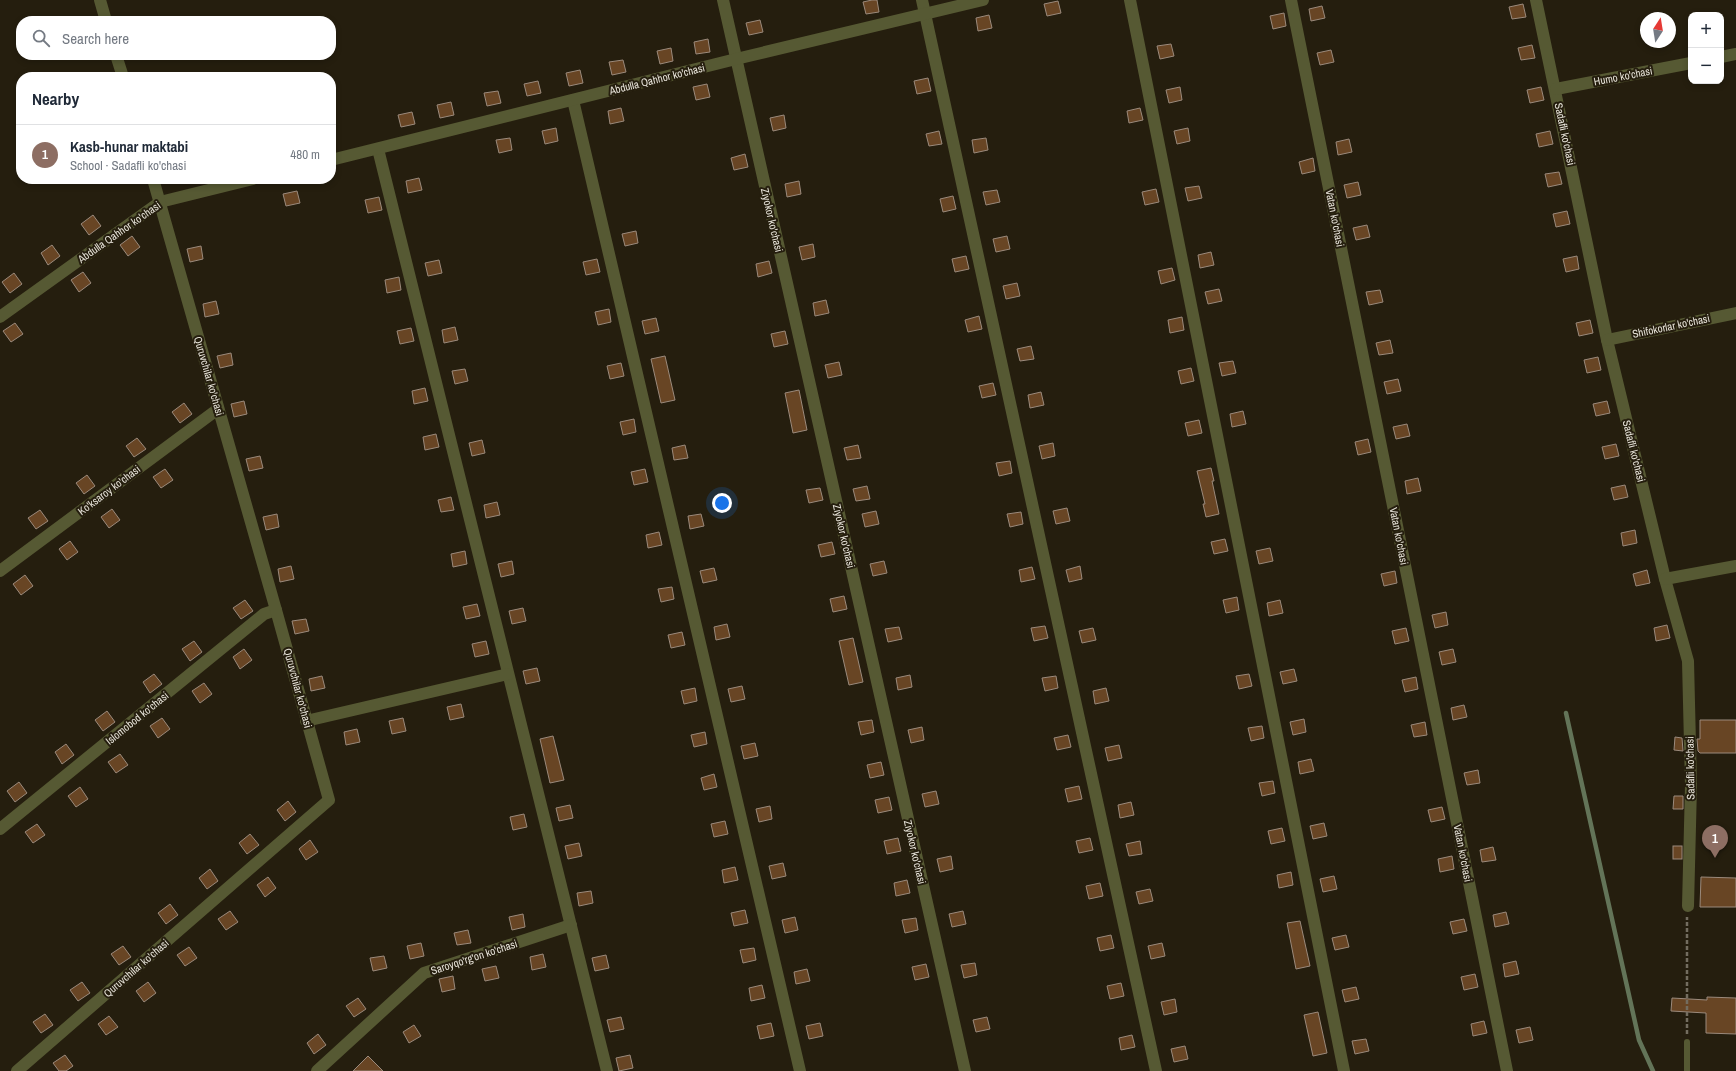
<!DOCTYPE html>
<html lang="en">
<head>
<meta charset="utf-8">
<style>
	body { margin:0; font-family:"Archivo Narrow",sans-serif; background:#f2f2f3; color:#1f2937 }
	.controls { position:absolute; right:12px; top:12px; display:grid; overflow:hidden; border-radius:8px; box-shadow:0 2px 6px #0003 }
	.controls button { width:36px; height:36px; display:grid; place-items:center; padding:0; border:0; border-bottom:1px solid #e0e1e3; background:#fff; color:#1f2937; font:20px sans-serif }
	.compass { position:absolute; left:1640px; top:12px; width:36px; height:36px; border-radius:50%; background:#fff; box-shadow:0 2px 6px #0003; rotate:12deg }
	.you { position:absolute; left:722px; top:503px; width:14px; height:14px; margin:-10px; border:3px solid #fff; border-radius:50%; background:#1a73e8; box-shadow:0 0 0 6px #1a73e833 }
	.badge { display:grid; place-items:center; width:26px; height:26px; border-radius:50%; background:#7b568f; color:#fff; font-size:13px; font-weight:700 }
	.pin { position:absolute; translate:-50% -33px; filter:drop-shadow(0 1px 2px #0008) }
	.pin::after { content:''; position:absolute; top:21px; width:14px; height:12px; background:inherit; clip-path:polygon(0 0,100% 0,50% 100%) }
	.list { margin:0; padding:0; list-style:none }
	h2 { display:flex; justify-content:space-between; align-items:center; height:52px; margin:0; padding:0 16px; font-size:17px }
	h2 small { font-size:13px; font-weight:400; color:#747a83 }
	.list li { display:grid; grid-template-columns:26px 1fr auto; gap:12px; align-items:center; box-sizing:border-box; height:60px; padding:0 16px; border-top:1px solid #e0e1e3 }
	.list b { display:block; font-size:15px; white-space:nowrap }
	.list p { margin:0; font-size:13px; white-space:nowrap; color:#747a83 }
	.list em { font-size:13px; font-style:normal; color:#747a83 }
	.icon { flex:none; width:22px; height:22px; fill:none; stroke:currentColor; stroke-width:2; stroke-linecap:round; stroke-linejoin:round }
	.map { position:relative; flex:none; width:1736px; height:1071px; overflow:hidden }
	.search { position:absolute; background:#fff; box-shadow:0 2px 6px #0003; left:16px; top:16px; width:320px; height:44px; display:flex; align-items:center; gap:10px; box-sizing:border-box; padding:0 14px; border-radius:16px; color:#747a83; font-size:15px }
	.panel { position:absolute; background:#fff; box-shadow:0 2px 6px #0003; left:16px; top:72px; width:320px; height:112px; border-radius:16px }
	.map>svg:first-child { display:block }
</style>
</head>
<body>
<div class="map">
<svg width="1736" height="1071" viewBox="0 0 1736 1071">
	<rect width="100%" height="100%" fill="#251e0e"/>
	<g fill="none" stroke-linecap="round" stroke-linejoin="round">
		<!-- stream -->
		<polyline stroke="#637458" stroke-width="4.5" points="1566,713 1639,1040 1653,1071"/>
	</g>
	<!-- building -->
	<g fill="#684524" stroke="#9b8a7c">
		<polygon points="872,0 877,0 879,12 866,14 863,2"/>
		<polygon points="1058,1 1061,13 1047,16 1044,4"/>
		<polygon points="1523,4 1526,17 1512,19 1509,7"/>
		<polygon points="1322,6 1325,18 1311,21 1309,9"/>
		<polygon points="1284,13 1286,26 1273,29 1270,16"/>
		<polygon points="989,15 992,28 978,31 976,18"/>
		<polygon points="760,20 763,32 749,35 746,23"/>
		<polygon points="708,39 710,52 696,54 694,42"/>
		<polygon points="1171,44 1174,56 1160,59 1157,46"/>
		<polygon points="1532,45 1535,58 1521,60 1518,48"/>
		<polygon points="671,48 673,61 660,64 657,51"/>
		<polygon points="1331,50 1334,62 1320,65 1317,53"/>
		<polygon points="623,60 626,72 612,75 609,62"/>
		<polygon points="580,70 583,83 569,86 566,73"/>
		<polygon points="928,78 931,91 917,94 914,81"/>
		<polygon points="538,81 541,93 527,96 524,84"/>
		<polygon points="707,84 710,97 696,100 693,87"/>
		<polygon points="1180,87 1182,100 1169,103 1166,90"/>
		<polygon points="1541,87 1544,100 1530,103 1527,90"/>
		<polygon points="498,91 501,103 487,106 484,93"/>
		<polygon points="451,102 454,115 440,118 437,105"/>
		<polygon points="621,108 624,121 610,124 608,111"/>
		<polygon points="1140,108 1143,120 1129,123 1127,111"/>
		<polygon points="412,112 415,124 401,127 398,115"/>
		<polygon points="784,115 786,128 773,131 770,118"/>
		<polygon points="556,128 558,141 545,144 542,131"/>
		<polygon points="1188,128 1190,141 1177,144 1174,131"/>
		<polygon points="939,131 942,144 929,146 926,134"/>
		<polygon points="1550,131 1553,144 1539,147 1536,134"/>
		<polygon points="510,138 512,150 499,153 496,140"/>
		<polygon points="986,138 988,150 974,153 972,140"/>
		<polygon points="1349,139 1352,152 1338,155 1336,142"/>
		<polygon points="745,154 748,167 734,170 731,158"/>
		<polygon points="1313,158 1315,171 1302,174 1299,162"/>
		<polygon points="1559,172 1562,184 1548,187 1545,174"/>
		<polygon points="419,178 422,190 408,193 406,181"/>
		<polygon points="799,181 801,194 787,197 785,184"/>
		<polygon points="1358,182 1361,195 1347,198 1344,185"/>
		<polygon points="1199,186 1202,198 1188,201 1185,188"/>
		<polygon points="1156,189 1159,202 1145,205 1142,192"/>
		<polygon points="997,190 1000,202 986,205 983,192"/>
		<polygon points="297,191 300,203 286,206 283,194"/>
		<polygon points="953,196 956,209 943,212 940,199"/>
		<polygon points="379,197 382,210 368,213 365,200"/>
		<polygon points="1567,211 1570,224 1556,227 1553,214"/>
		<polygon points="93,215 101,226 89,235 81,224"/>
		<polygon points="1367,225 1370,237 1356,240 1353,228"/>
		<polygon points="636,231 638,243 625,246 622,234"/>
		<polygon points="132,236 140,247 128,256 120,245"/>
		<polygon points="1007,236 1010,249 996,252 993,239"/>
		<polygon points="813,244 815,257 802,260 799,247"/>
		<polygon points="52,245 60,256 48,265 41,253"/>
		<polygon points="201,246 203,259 190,262 187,249"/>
		<polygon points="1211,252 1214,265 1200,268 1198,255"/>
		<polygon points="966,256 969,269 955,272 952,259"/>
		<polygon points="1577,256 1579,269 1566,272 1563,259"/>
		<polygon points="597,259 600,272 586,275 583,262"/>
		<polygon points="439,260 442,273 428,276 425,263"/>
		<polygon points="769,261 772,273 758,277 756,264"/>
		<polygon points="1172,268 1175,280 1161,284 1158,271"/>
		<polygon points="83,272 91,283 79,292 71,280"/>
		<polygon points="14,273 22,284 10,293 2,282"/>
		<polygon points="399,277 401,290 387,293 385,280"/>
		<polygon points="1017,283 1020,296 1006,299 1003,286"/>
		<polygon points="1219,289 1222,301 1208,304 1205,292"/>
		<polygon points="1380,290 1383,302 1369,305 1366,292"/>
		<polygon points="826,300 829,313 815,316 813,303"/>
		<polygon points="216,301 219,314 205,317 203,304"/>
		<polygon points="609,309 611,322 598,325 595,312"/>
		<polygon points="979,316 982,329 968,332 965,320"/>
		<polygon points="1182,317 1184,330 1170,333 1168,320"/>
		<polygon points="656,318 659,331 645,334 642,321"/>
		<polygon points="1590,320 1593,333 1579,336 1576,323"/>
		<polygon points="15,323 23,334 11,342 3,331"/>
		<polygon points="455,327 458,340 444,343 442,330"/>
		<polygon points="411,328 414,341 400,344 397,331"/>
		<polygon points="785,331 788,344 774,347 771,334"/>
		<polygon points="1390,340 1393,353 1379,355 1376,343"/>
		<polygon points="1031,346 1034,359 1020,361 1017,349"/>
		<polygon points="231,353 233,365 220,368 217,356"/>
		<polygon points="665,356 675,400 661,403 651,359"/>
		<polygon points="1598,357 1601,370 1587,373 1584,360"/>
		<polygon points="1233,361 1236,373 1222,376 1219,363"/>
		<polygon points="839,362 842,375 828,378 825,365"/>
		<polygon points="621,363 624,376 610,379 607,366"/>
		<polygon points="1191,368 1194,381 1181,384 1178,371"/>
		<polygon points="465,369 468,381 455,384 452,371"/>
		<polygon points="1398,379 1401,391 1387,394 1384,382"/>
		<polygon points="993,383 996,395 982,398 979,386"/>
		<polygon points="425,388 428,401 414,404 412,391"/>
		<polygon points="799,390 807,430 793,433 785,393"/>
		<polygon points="1041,392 1044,405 1030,408 1028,395"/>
		<polygon points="244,401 247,414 234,417 231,404"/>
		<polygon points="1607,401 1610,413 1596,416 1593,404"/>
		<polygon points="184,403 192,414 180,423 172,412"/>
		<polygon points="1243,411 1246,424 1232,427 1230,414"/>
		<polygon points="634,419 636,432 623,435 620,422"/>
		<polygon points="1199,420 1202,433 1188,436 1185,423"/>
		<polygon points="1407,424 1410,436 1396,439 1393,427"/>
		<polygon points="436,434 439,447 425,450 423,437"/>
		<polygon points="137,438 146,449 134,457 126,446"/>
		<polygon points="1368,439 1371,452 1358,455 1355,442"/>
		<polygon points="482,440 485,453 472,456 469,443"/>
		<polygon points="1053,443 1055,456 1042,459 1039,446"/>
		<polygon points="1616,444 1619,456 1605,459 1602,447"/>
		<polygon points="685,445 688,458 674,460 672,448"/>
		<polygon points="858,445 861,458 847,460 844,448"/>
		<polygon points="260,456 263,468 249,471 246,459"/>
		<polygon points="1010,461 1012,473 999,476 996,463"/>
		<polygon points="1211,468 1214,481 1212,481 1219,514 1206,517 1203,504 1205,504 1197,471"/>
		<polygon points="165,469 173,480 161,488 153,477"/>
		<polygon points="645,469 648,482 634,485 631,472"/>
		<polygon points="87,475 95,486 84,494 76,483"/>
		<polygon points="1418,478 1421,491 1407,494 1405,481"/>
		<polygon points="1625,485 1628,497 1614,500 1611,488"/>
		<polygon points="867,486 870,499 856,501 853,489"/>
		<polygon points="820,488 823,500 809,503 806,490"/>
		<polygon points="451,497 454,510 441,512 438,500"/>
		<polygon points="497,502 500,515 486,518 484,505"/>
		<polygon points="1067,508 1070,521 1056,524 1053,511"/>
		<polygon points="112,509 120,520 109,528 101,517"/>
		<polygon points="40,510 48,521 36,529 28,518"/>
		<polygon points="876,511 879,524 865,527 862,514"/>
		<polygon points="1021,512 1023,524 1010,527 1007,514"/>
		<polygon points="277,514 279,527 266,530 263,517"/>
		<polygon points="701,514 704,526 690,529 688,516"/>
		<polygon points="1635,530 1637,543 1623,546 1621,533"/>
		<polygon points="659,532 662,545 648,548 646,535"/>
		<polygon points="1225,539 1228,551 1214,554 1211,542"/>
		<polygon points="70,541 78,552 67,560 59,549"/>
		<polygon points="832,542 835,554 821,557 818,545"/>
		<polygon points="1270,548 1273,561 1259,564 1256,551"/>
		<polygon points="465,551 467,564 453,567 451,554"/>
		<polygon points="512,561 514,574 501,577 498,564"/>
		<polygon points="884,561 887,573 873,576 870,564"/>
		<polygon points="291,566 294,579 280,582 278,569"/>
		<polygon points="1080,566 1082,579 1069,582 1066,570"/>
		<polygon points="1032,567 1035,579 1021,582 1019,570"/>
		<polygon points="714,568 717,580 703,583 700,571"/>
		<polygon points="1647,570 1650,583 1636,586 1633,574"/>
		<polygon points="1395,571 1397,583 1384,586 1381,574"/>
		<polygon points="25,575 33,586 21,595 13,584"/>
		<polygon points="672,587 674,599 661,602 658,589"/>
		<polygon points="844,596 847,609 833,612 830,599"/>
		<polygon points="1237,597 1239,610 1226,613 1223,600"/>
		<polygon points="245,600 253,611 241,619 233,608"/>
		<polygon points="1280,600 1283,613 1269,616 1267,603"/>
		<polygon points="477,604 480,616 466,619 463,607"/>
		<polygon points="523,608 526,621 512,624 509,611"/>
		<polygon points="1446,612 1448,625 1435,628 1432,615"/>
		<polygon points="306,619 309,631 295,634 292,621"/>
		<polygon points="727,624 730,637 716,640 714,627"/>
		<polygon points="1667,625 1670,638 1656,641 1654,628"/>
		<polygon points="1045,626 1048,638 1034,641 1031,628"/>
		<polygon points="899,627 902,639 888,642 885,629"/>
		<polygon points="1093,628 1096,640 1082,643 1079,631"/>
		<polygon points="1406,628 1409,641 1395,644 1392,631"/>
		<polygon points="682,632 685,645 671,648 668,635"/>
		<polygon points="853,638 863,682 849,685 839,641"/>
		<polygon points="194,641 202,652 190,661 182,649"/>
		<polygon points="486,641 489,654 475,657 472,644"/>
		<polygon points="244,649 252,660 240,669 233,657"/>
		<polygon points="1453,649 1456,662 1442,665 1439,652"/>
		<polygon points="537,668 540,681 526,684 523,671"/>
		<polygon points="1294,669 1297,681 1283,684 1280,672"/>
		<polygon points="154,674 162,684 150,693 143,682"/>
		<polygon points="1249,674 1252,686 1239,689 1236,676"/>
		<polygon points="910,675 912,687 898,690 896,678"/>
		<polygon points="322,676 325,688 311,691 309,679"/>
		<polygon points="1056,676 1058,688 1045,691 1042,678"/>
		<polygon points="1416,677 1418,689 1405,692 1402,680"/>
		<polygon points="204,683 212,694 200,703 192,691"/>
		<polygon points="742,686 745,699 731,702 728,689"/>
		<polygon points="695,688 697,701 684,704 681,691"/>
		<polygon points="1106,688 1109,701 1095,704 1093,691"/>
		<polygon points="461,704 464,717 450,720 447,707"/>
		<polygon points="1464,705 1467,717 1453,720 1451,708"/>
		<polygon points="107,711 115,722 103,731 95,720"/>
		<polygon points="162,718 170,729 158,738 150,726"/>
		<polygon points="403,718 406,731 392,734 389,721"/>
		<polygon points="1304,719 1306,732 1293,735 1290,722"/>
		<polygon points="872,720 874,732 861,735 858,722"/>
		<polygon points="1700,720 1736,720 1736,753 1700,753 1698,751 1697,739 1700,739"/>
		<polygon points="1425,722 1427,735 1414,737 1411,725"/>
		<polygon points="1262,726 1264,738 1251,741 1248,728"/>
		<polygon points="922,727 924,740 911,743 908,730"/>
		<polygon points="357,729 360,742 346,745 344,732"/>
		<polygon points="705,732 707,744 694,747 691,735"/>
		<polygon points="1068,735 1071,747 1057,750 1054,738"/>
		<polygon points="553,736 564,780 550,783 540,739"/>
		<polygon points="1675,737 1682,738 1683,751 1674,750"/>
		<polygon points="755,743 758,756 744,759 741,746"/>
		<polygon points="66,744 74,755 62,764 55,752"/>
		<polygon points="1119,745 1122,758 1108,761 1105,748"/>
		<polygon points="120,754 128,765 116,773 108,762"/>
		<polygon points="1311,759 1314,771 1300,774 1298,762"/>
		<polygon points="881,762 884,775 870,778 867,765"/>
		<polygon points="1478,770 1480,783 1467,785 1464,773"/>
		<polygon points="714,774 717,787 704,790 701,778"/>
		<polygon points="1273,781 1275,793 1262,796 1259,783"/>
		<polygon points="19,782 27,793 15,802 7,791"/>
		<polygon points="1079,786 1082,799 1068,802 1065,789"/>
		<polygon points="80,787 88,799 76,807 68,796"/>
		<polygon points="936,791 939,804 925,807 922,794"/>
		<polygon points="1674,796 1683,796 1683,809 1673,809"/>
		<polygon points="889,797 892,810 878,813 875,800"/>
		<polygon points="288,801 296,812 285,821 277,810"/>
		<polygon points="1131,802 1134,815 1120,818 1118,805"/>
		<polygon points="570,805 573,818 559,821 556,808"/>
		<polygon points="770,806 772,819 759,822 756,809"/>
		<polygon points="1442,807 1445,819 1431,822 1428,810"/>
		<polygon points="524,814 527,827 513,830 510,817"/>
		<polygon points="725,821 728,834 714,837 711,824"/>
		<polygon points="1324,823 1327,836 1313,839 1310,826"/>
		<polygon points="37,824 45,835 33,843 25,832"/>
		<polygon points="1282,828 1285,841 1271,844 1268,831"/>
		<polygon points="250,834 259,845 247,854 239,843"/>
		<polygon points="898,838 901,851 887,854 884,841"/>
		<polygon points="1090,838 1093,850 1079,853 1076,841"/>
		<polygon points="310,840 318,852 306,860 299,849"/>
		<polygon points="1140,841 1142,854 1129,856 1126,844"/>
		<polygon points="579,843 582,856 568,859 565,846"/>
		<rect x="1673" y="846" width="9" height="13"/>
		<polygon points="1493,847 1496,860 1482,862 1480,850"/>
		<polygon points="951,856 953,869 940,872 937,859"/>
		<polygon points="1452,856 1454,869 1440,872 1438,859"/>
		<polygon points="783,863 786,876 772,879 769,866"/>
		<polygon points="735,867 738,880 724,883 722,870"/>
		<polygon points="210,869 218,881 207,889 199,878"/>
		<polygon points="1291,872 1293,885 1279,888 1277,875"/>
		<polygon points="1334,876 1337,889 1323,892 1320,879"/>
		<polygon points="268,877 276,888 265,897 257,885"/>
		<polygon points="1701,877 1736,878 1736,907 1700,907"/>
		<polygon points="907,880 910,893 896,896 894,883"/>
		<polygon points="1100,883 1103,896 1089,899 1086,886"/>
		<polygon points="1150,889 1153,901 1139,904 1136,892"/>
		<polygon points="591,891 593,903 579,906 577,893"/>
		<polygon points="170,904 178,915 166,924 158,913"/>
		<polygon points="745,910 748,923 734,926 731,913"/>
		<polygon points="230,911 238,922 226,930 218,919"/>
		<polygon points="963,911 966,924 952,927 949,914"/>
		<polygon points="1506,912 1509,924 1495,927 1493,915"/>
		<polygon points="523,914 525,927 512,930 509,917"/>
		<polygon points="795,917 798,930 785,933 782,920"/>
		<polygon points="916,918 918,930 905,933 902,920"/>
		<polygon points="1464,919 1467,931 1453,934 1450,922"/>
		<polygon points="1300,921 1310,966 1296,969 1287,923"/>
		<polygon points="468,930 471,943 457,945 454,933"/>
		<polygon points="1111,935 1114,948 1100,951 1097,938"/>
		<polygon points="1346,935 1349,947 1335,950 1332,938"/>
		<polygon points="421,943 424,956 410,959 407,946"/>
		<polygon points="1162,943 1165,956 1151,959 1148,946"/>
		<polygon points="123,946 131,957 119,965 111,954"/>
		<polygon points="189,947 197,958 185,966 177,955"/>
		<polygon points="754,948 756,960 743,963 740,950"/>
		<polygon points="543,954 546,967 532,970 530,957"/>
		<polygon points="606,955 609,968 595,971 592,958"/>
		<polygon points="384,956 387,968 373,971 370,958"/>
		<polygon points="1516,961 1519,974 1505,977 1503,964"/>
		<polygon points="975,963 977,975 964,978 961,965"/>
		<polygon points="926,964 929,977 915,980 912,967"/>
		<polygon points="496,966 499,978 485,981 482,969"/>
		<polygon points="807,969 810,981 796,984 794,972"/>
		<polygon points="1475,974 1478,987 1464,990 1461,977"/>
		<polygon points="453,976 455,989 442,992 439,979"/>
		<polygon points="82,982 90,993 78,1001 70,990"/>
		<polygon points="148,982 156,993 144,1002 136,991"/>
		<polygon points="1121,983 1124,996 1110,999 1107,986"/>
		<polygon points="762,985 765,998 751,1001 749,988"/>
		<polygon points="1356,987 1359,999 1345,1002 1342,990"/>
		<polygon points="1707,997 1736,998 1736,1034 1706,1033 1706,1013 1671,1011 1672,998 1707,1000"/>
		<polygon points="358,998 366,1009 354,1017 346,1006"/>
		<polygon points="1175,999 1177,1012 1164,1015 1161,1002"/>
		<polygon points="1318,1012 1327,1053 1313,1056 1304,1015"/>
		<polygon points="45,1014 53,1025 41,1033 33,1022"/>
		<polygon points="109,1016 118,1027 106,1035 98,1024"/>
		<polygon points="621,1017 624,1029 610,1032 607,1020"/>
		<polygon points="987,1017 990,1029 976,1032 973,1020"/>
		<polygon points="1484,1021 1487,1033 1473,1036 1471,1024"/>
		<polygon points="771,1023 774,1036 760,1039 757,1026"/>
		<polygon points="820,1023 823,1036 809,1039 806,1026"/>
		<polygon points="414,1025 421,1036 409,1043 403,1032"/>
		<polygon points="1530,1027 1533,1040 1519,1043 1516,1030"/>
		<polygon points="318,1034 326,1045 314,1054 307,1043"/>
		<polygon points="1132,1035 1135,1047 1121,1050 1119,1038"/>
		<polygon points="1366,1039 1369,1051 1355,1054 1352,1041"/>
		<polygon points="1185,1046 1188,1059 1174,1062 1171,1049"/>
		<polygon points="65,1055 73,1066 66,1071 59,1071 53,1063"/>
		<polygon points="630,1055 633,1068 619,1071 616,1058"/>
		<polygon points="368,1056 383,1071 353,1071"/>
	</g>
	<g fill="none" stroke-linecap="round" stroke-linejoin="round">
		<!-- path -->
		<polyline stroke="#736d5f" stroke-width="2.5" stroke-dasharray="4 2" stroke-linecap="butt" points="1687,1034 1687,917"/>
		<!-- lane -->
		<polyline stroke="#565933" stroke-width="6" points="1687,1071 1687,1042"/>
		<!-- street -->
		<g stroke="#565933" stroke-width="12">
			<polyline points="100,0 106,21"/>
			<polyline points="723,0 965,1071"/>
			<polyline points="922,0 1156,1071"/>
			<polyline points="1130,0 1344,1071"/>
			<polyline points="1291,0 1507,1071"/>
			<polyline points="1536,0 1607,340 1665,579 1688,661 1691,786 1688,906"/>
			<polyline points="116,55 123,77"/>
			<polyline points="1721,57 1736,54"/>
			<polyline points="1556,89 1691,63"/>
			<polyline points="573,100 800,1071"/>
			<polyline points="378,149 607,1071"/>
			<polyline points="331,160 736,59 983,0"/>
			<polyline points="0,317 160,202 253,179"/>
			<polyline points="1607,340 1736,313"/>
			<polyline points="0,571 218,409"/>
			<polyline points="1665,579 1736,566"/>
			<polyline points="306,721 508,674"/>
			<polyline points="0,829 264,614 276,610"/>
			<polyline points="17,1071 329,800 276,610 153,179"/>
			<polyline points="317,1071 424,973 571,925"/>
		</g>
	</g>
	<g text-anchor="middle" stroke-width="4" stroke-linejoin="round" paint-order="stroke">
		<!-- street labels -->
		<g font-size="11" fill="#e6e2d8" stroke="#251e0e">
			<text transform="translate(1623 76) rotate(-11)" y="4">Humo ko'chasi</text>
			<text transform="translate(657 79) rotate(-14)" y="4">Abdulla Qahhor ko'chasi</text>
			<text transform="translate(1565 134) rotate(78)" y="4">Sadafli ko'chasi</text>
			<text transform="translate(1335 218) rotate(79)" y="4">Vatan ko'chasi</text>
			<text transform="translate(772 220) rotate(77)" y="4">Ziyokor ko'chasi</text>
			<text transform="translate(119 232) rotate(-35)" y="4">Abdulla Qahhor ko'chasi</text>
			<text transform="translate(1671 326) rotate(-12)" y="4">Shifokorlar ko'chasi</text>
			<text transform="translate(209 376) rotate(74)" y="4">Quruvchilar ko'chasi</text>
			<text transform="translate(1634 451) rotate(76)" y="4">Sadafli ko'chasi</text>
			<text transform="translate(109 490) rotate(-37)" y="4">Ko'ksaroy ko'chasi</text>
			<text transform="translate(844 536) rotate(77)" y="4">Ziyokor ko'chasi</text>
			<text transform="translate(1399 536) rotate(79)" y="4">Vatan ko'chasi</text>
			<text transform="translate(298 688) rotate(75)" y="4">Quruvchilar ko'chasi</text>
			<text transform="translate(137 718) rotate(-39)" y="4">Islomobod ko'chasi</text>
			<text transform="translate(1690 768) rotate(-91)" y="4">Sadafli ko'chasi</text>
			<text transform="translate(915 852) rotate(77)" y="4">Ziyokor ko'chasi</text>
			<text transform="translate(1463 853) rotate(79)" y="4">Vatan ko'chasi</text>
			<text transform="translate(474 957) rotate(-18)" y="4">Saroyqo'rg'on ko'chasi</text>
			<text transform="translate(136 968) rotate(-41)" y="4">Quruvchilar ko'chasi</text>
		</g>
	</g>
</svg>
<div class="controls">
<button>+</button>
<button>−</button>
</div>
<svg class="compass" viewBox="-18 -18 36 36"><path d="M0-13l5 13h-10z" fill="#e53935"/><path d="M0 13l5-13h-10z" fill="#747a83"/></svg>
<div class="you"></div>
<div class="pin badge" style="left:1715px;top:858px;background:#8d6e63">1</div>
<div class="search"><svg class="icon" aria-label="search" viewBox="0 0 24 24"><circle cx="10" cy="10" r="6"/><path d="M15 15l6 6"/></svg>Search here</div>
<section class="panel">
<h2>Nearby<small></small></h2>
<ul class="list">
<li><span class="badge" style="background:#8d6e63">1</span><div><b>Kasb-hunar maktabi</b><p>School · Sadafli ko'chasi</p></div><em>480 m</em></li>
</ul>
</section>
</div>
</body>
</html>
